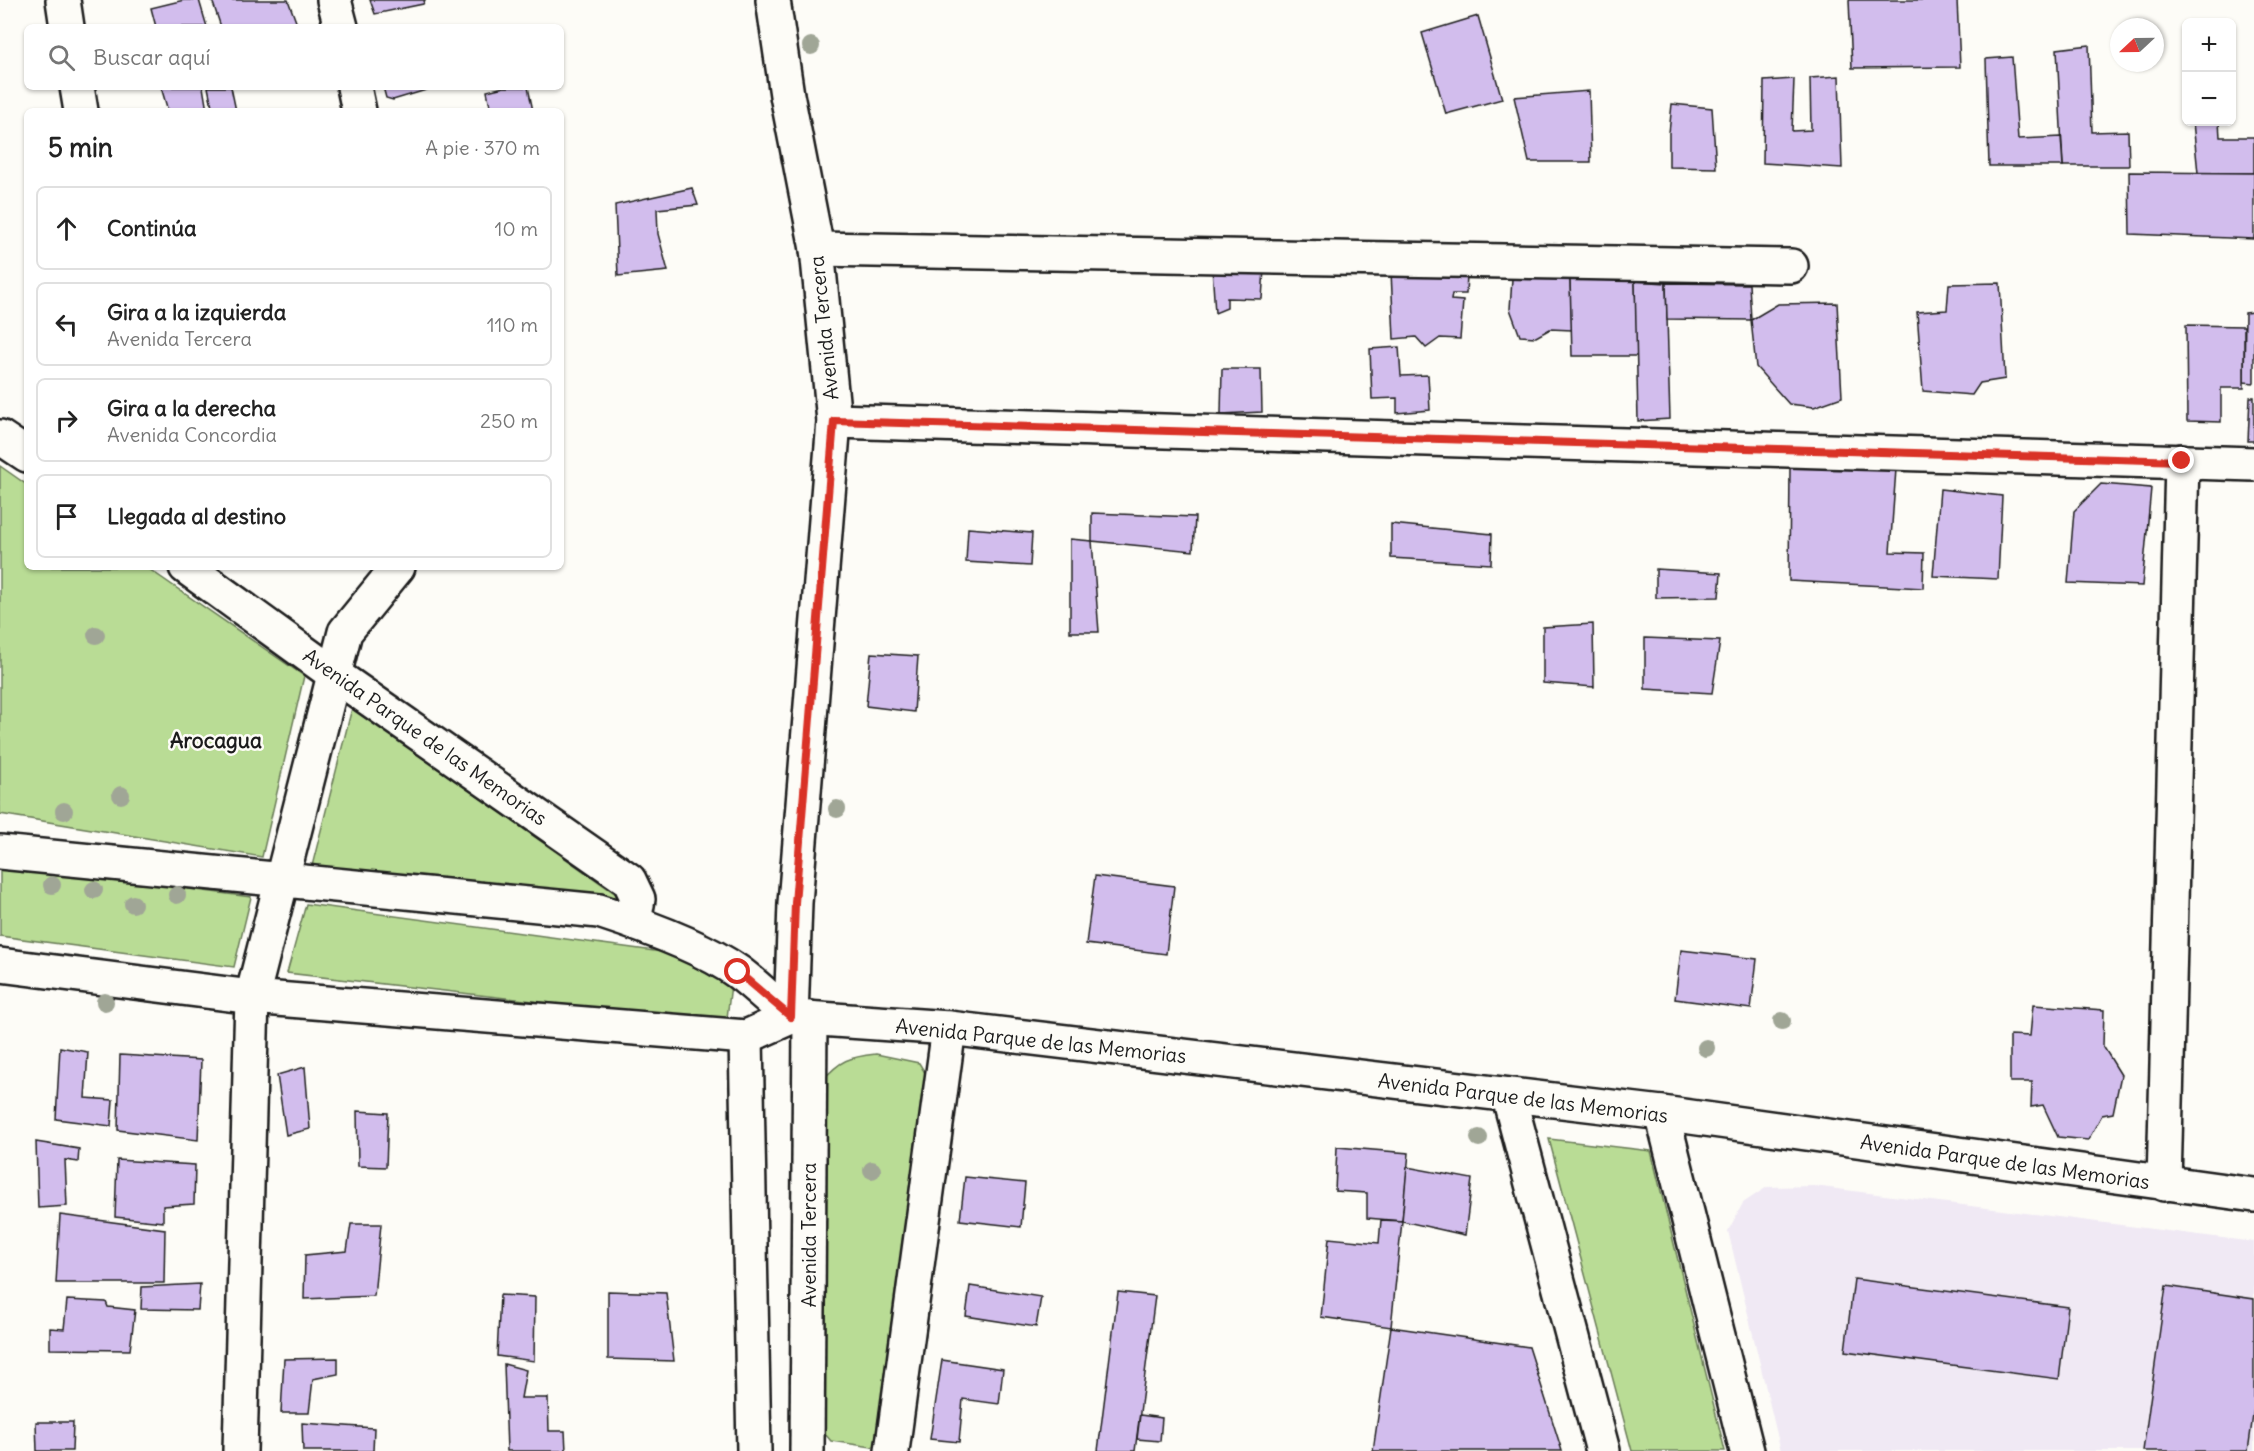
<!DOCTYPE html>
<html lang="es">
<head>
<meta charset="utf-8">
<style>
	body { margin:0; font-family:Delius,sans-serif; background:#f6f6f6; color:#222 }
	.controls { position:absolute; right:18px; top:18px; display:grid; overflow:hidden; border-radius:9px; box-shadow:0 2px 4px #0004 }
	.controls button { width:54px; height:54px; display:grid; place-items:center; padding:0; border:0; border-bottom:2px solid #e0e0e0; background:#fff; color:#222; font:30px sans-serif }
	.compass { position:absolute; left:2110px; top:18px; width:54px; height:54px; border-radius:50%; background:#fff; box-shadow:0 2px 4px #0004; rotate:248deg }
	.stop { position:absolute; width:18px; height:18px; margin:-14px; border:4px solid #d93025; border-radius:50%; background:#fff }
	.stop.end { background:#d93025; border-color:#fff; box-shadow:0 2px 6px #0008 }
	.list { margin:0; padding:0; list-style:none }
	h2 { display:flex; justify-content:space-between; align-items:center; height:78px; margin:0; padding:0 24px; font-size:26px }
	h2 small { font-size:20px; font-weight:400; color:#767676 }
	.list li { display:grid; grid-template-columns:39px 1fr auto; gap:18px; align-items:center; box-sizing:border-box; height:84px; margin:0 12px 12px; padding:0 12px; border:2px solid #e0e0e0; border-radius:9px }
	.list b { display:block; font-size:22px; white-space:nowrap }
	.list p { margin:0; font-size:20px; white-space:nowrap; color:#767676 }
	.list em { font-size:20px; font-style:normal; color:#767676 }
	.icon { flex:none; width:33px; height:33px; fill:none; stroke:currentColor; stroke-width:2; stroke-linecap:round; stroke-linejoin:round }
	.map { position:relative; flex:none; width:2254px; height:1451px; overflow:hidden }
	.search { position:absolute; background:#fff; box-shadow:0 2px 4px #0004; left:24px; top:24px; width:540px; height:66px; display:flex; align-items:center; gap:15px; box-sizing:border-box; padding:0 21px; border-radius:9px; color:#767676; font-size:22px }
	.panel { position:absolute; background:#fff; box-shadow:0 2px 4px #0004; left:24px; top:108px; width:540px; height:462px; border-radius:9px }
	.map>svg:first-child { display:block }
</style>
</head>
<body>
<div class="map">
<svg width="2254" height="1451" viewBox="0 0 2254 1451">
	<rect width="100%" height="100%" fill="#fdfcf7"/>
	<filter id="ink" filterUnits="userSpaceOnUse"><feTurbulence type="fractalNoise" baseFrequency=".0167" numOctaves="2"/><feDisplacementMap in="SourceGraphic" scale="12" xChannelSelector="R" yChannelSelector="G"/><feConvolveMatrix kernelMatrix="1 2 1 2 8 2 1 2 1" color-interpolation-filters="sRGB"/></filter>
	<g filter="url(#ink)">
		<!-- built -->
		<polygon fill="#f0e9f4" points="1814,1186 2254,1242 2254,1451 1781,1451 1728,1231 1743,1203 1767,1187"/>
		<!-- green -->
		<g fill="#b9dc95" stroke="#6a7c58" stroke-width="1.5">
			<polygon points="0,466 27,485 27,567 146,567 304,676 262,857 0,814"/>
			<polygon points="352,708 640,911 312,866"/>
			<polygon points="0,865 251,897 234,967 0,936"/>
			<polygon points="306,904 706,958 732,976 727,1018 639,1013 287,973"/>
			<path d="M876 1054 919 1063 927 1076 882 1443 872 1447 831 1441 825 1434 822 1081C840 1060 849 1057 876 1054Z"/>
			<polygon points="1549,1139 1651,1151 1725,1451 1632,1451"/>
		</g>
		<!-- building -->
		<g fill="#d2bded" stroke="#1c1c1c" stroke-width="1.5">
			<polygon points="184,0 199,0 207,27 156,27 151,8"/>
			<polygon points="212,0 288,0 298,27 221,27"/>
			<polygon points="370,0 425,0 423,4 375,14"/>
			<polygon points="1849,0 1957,0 1960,67 1852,68"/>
			<polygon points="1478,16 1502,99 1446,114 1422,33"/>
			<polygon points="2089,45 2092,132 2128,131 2129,166 2063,166 2057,49"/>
			<polygon points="2012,57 2018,139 2061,137 2063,166 1989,166 1986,59"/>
			<polygon points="1839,76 1842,168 1763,163 1764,81 1794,79 1792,131 1811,130 1810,78"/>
			<polygon points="161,87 203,87 207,111 168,111"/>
			<polygon points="208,87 231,87 236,111 213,111"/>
			<polygon points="383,87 436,87 393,100 386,98"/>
			<polygon points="504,87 528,87 533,111 491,111 487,91"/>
			<polygon points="1589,91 1591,162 1529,162 1514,97"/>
			<polygon points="1672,104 1712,108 1716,168 1669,167 1669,133"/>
			<polygon points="2193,122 2219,122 2220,137 2254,137 2254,173 2198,173"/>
			<polygon points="2129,172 2254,173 2254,239 2130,234"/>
			<polygon points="692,188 698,205 657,209 658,234 668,271 618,276 615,205"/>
			<polygon points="1212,268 1264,269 1262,299 1227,298 1227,308 1215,313"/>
			<polygon points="1391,271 1467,274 1466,294 1452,294 1451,300 1463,301 1460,339 1440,338 1426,348 1416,337 1394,339"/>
			<polygon points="1512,279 1570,279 1572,330 1550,329 1536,337 1520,336 1510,309"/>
			<polygon points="1570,279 1635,281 1638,356 1572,356"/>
			<polygon points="1635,281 1666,283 1670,419 1638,421"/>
			<polygon points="1666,283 1749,284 1751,320 1667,319"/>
			<polygon points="2000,283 2005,379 1980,383 1972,395 1923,391 1917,312 1947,310 1949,284"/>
			<polygon points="1837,303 1842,397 1814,407 1789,404 1756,367 1751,320 1778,304"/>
			<polygon points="2254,312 2254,383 2244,382 2245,313"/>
			<polygon points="2186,325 2244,326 2244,388 2221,388 2221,422 2187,421"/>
			<polygon points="1399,347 1401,376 1428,375 1430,410 1397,413 1397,398 1372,399 1370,349"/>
			<polygon points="1222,369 1261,369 1262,412 1221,414"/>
			<polygon points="2250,397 2254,397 2254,441 2248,441"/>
			<polygon points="1790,468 1896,469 1890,552 1924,553 1923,588 1789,581"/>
			<polygon points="2101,484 2151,488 2142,586 2068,583 2074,511"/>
			<polygon points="1940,489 2002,496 1998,579 1933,576"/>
			<polygon points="1092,513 1195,517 1193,551 1092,541"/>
			<polygon points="1391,524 1492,534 1491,564 1391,558"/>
			<polygon points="968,528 1032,533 1030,566 966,562"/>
			<polygon points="1070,539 1092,541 1099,632 1070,632"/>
			<polygon points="1656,569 1721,573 1719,597 1656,598"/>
			<polygon points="1593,624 1594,687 1543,683 1543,627"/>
			<polygon points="1645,638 1720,641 1712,693 1645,689"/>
			<polygon points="871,653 918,656 914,712 866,706"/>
			<polygon points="1095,876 1174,886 1166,954 1086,944"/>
			<polygon points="1681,950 1757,959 1751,1009 1675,999"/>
			<polygon points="2033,1005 2104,1010 2103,1046 2121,1075 2113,1113 2102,1115 2088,1140 2058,1137 2043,1105 2031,1107 2032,1082 2010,1082 2010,1035 2030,1036"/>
			<polygon points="60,1047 88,1052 85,1098 113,1100 111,1126 56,1119"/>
			<polygon points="120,1055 201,1060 198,1140 118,1130"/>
			<polygon points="305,1067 310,1129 286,1135 277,1075"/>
			<polygon points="357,1111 388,1113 386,1167 358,1166"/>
			<polygon points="36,1142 79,1149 78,1162 65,1160 67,1206 38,1208"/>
			<polygon points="1337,1147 1409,1153 1402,1221 1367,1218 1367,1193 1335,1191"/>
			<polygon points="117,1160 195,1165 194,1204 163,1206 163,1222 115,1217"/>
			<polygon points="1407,1167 1472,1179 1465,1235 1402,1221"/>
			<polygon points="965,1177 1025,1183 1021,1227 960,1220"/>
			<polygon points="60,1215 165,1229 164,1283 56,1283"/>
			<polygon points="1381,1220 1402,1221 1391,1327 1321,1317 1329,1238 1379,1243"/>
			<polygon points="351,1224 381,1224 374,1296 304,1299 305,1255 347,1251"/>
			<polygon points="1854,1279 2068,1307 2059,1379 1845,1351"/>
			<polygon points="200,1284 198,1310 141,1309 142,1287"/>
			<polygon points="970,1286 1041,1297 1036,1327 966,1316"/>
			<polygon points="2166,1286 2254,1299 2254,1408 2248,1451 2143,1451"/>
			<polygon points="608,1291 666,1293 674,1361 608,1359"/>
			<polygon points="1118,1292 1155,1296 1135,1451 1098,1451"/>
			<polygon points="500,1295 535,1297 534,1361 497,1356"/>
			<polygon points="67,1300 106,1302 108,1307 135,1310 130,1350 50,1349 50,1328 64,1329"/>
			<polygon points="1391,1327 1529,1347 1562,1451 1373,1451"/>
			<polygon points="338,1358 338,1374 313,1379 309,1413 281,1413 284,1359"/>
			<polygon points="942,1360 1003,1369 999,1404 963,1399 959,1442 930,1439"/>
			<polygon points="504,1364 526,1370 521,1398 548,1398 549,1431 565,1431 566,1451 507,1451"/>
			<polygon points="1140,1415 1162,1418 1160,1441 1137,1439"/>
			<polygon points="36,1422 73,1422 72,1451 37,1451"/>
			<polygon points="302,1423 374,1428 373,1451 303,1451"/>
		</g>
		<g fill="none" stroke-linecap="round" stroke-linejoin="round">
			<defs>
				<g id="minor">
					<polyline points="63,0 67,27"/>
					<polyline points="334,0 341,27"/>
					<polyline points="773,0 787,95 817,249 834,421 795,903 791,1017"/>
					<polyline points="77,87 81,111"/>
					<polyline points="354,87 359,111"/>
					<polyline points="817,249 1791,266"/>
					<polyline points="834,421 2254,464"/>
					<polyline points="0,437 27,455"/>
					<polyline points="186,567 335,675 629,880 638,899 634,922"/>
					<path d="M0 852 599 911C642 925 702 946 738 972 757 986 773 1003 791 1017"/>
					<polyline points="0,965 252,997 746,1037 791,1017 949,1028 1662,1113 2254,1195"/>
					<polyline points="746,1037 754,1451"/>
					<polyline points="1509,1097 1603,1451"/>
					<polyline points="1662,1113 1747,1451"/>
					<polyline points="2164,1184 2182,461"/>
					<polyline points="240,1451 252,997 345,632 398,567"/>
					<polyline points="807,1451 810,1018"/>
					<polyline points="892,1451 949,1028"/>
				</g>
			</defs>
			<!-- minor casing -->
			<use href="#minor" stroke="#1c1c1c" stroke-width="38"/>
			<!-- minor -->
			<use href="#minor" stroke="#fdfcf7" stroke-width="33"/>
		</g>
		<!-- trees -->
		<g fill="#a0a696">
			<circle cx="811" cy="46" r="9"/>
			<circle cx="96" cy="635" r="9"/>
			<circle cx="121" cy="795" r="9"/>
			<circle cx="837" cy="809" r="9"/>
			<circle cx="64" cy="811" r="9"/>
			<circle cx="52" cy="885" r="9"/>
			<circle cx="94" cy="890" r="9"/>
			<circle cx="177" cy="895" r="9"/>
			<circle cx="133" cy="904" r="9"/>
			<circle cx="105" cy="1002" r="9"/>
			<circle cx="1782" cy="1021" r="9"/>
			<circle cx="1706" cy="1048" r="9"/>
			<circle cx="1479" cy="1138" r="9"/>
			<circle cx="872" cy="1170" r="9"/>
		</g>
	</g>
	<g fill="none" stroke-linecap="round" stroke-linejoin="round" filter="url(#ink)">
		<!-- route -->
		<polyline stroke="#d93025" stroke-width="8" points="738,972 791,1017 795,903 834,421 2182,461"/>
	</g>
	<g text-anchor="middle" stroke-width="5" stroke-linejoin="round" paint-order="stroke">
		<!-- street labels -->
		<g font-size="20" fill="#1c1c1c" stroke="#fdfcf7">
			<text transform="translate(824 328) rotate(-96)" y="7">Avenida Tercera</text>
			<text transform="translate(425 737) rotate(35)" y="7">Avenida Parque de las Memorias</text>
			<text transform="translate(1041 1041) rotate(6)" y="7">Avenida Parque de las Memorias</text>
			<text transform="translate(1523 1098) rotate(7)" y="7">Avenida Parque de las Memorias</text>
			<text transform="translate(2005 1162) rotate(8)" y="7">Avenida Parque de las Memorias</text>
			<text transform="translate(809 1235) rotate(-90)" y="7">Avenida Tercera</text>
		</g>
		<!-- neighbourhood labels -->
		<g font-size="21" font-weight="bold" fill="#1c1c1c" stroke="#fdfcf7">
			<text x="216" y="748">Arocagua</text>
		</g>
	</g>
</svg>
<div class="controls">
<button>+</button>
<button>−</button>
</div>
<svg class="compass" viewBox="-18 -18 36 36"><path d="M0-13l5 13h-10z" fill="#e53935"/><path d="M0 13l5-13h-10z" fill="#767676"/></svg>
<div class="stop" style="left:738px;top:972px"></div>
<div class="stop end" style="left:2182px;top:461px"></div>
<div class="search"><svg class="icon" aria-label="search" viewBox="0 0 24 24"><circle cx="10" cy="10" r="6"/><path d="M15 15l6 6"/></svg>Buscar aquí</div>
<section class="panel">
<h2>5 min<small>A pie · 370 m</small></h2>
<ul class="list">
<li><svg class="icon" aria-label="ahead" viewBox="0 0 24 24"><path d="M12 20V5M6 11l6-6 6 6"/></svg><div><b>Continúa</b></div><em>10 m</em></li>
<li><svg class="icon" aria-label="left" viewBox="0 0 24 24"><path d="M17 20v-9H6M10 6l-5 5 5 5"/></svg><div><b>Gira a la izquierda</b><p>Avenida Tercera</p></div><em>110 m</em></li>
<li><svg class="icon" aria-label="right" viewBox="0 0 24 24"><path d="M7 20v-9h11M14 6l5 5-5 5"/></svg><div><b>Gira a la derecha</b><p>Avenida Concordia</p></div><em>250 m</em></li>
<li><svg class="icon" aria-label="arrive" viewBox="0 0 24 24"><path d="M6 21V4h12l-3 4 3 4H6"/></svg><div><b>Llegada al destino</b></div></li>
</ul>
</section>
</div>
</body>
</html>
